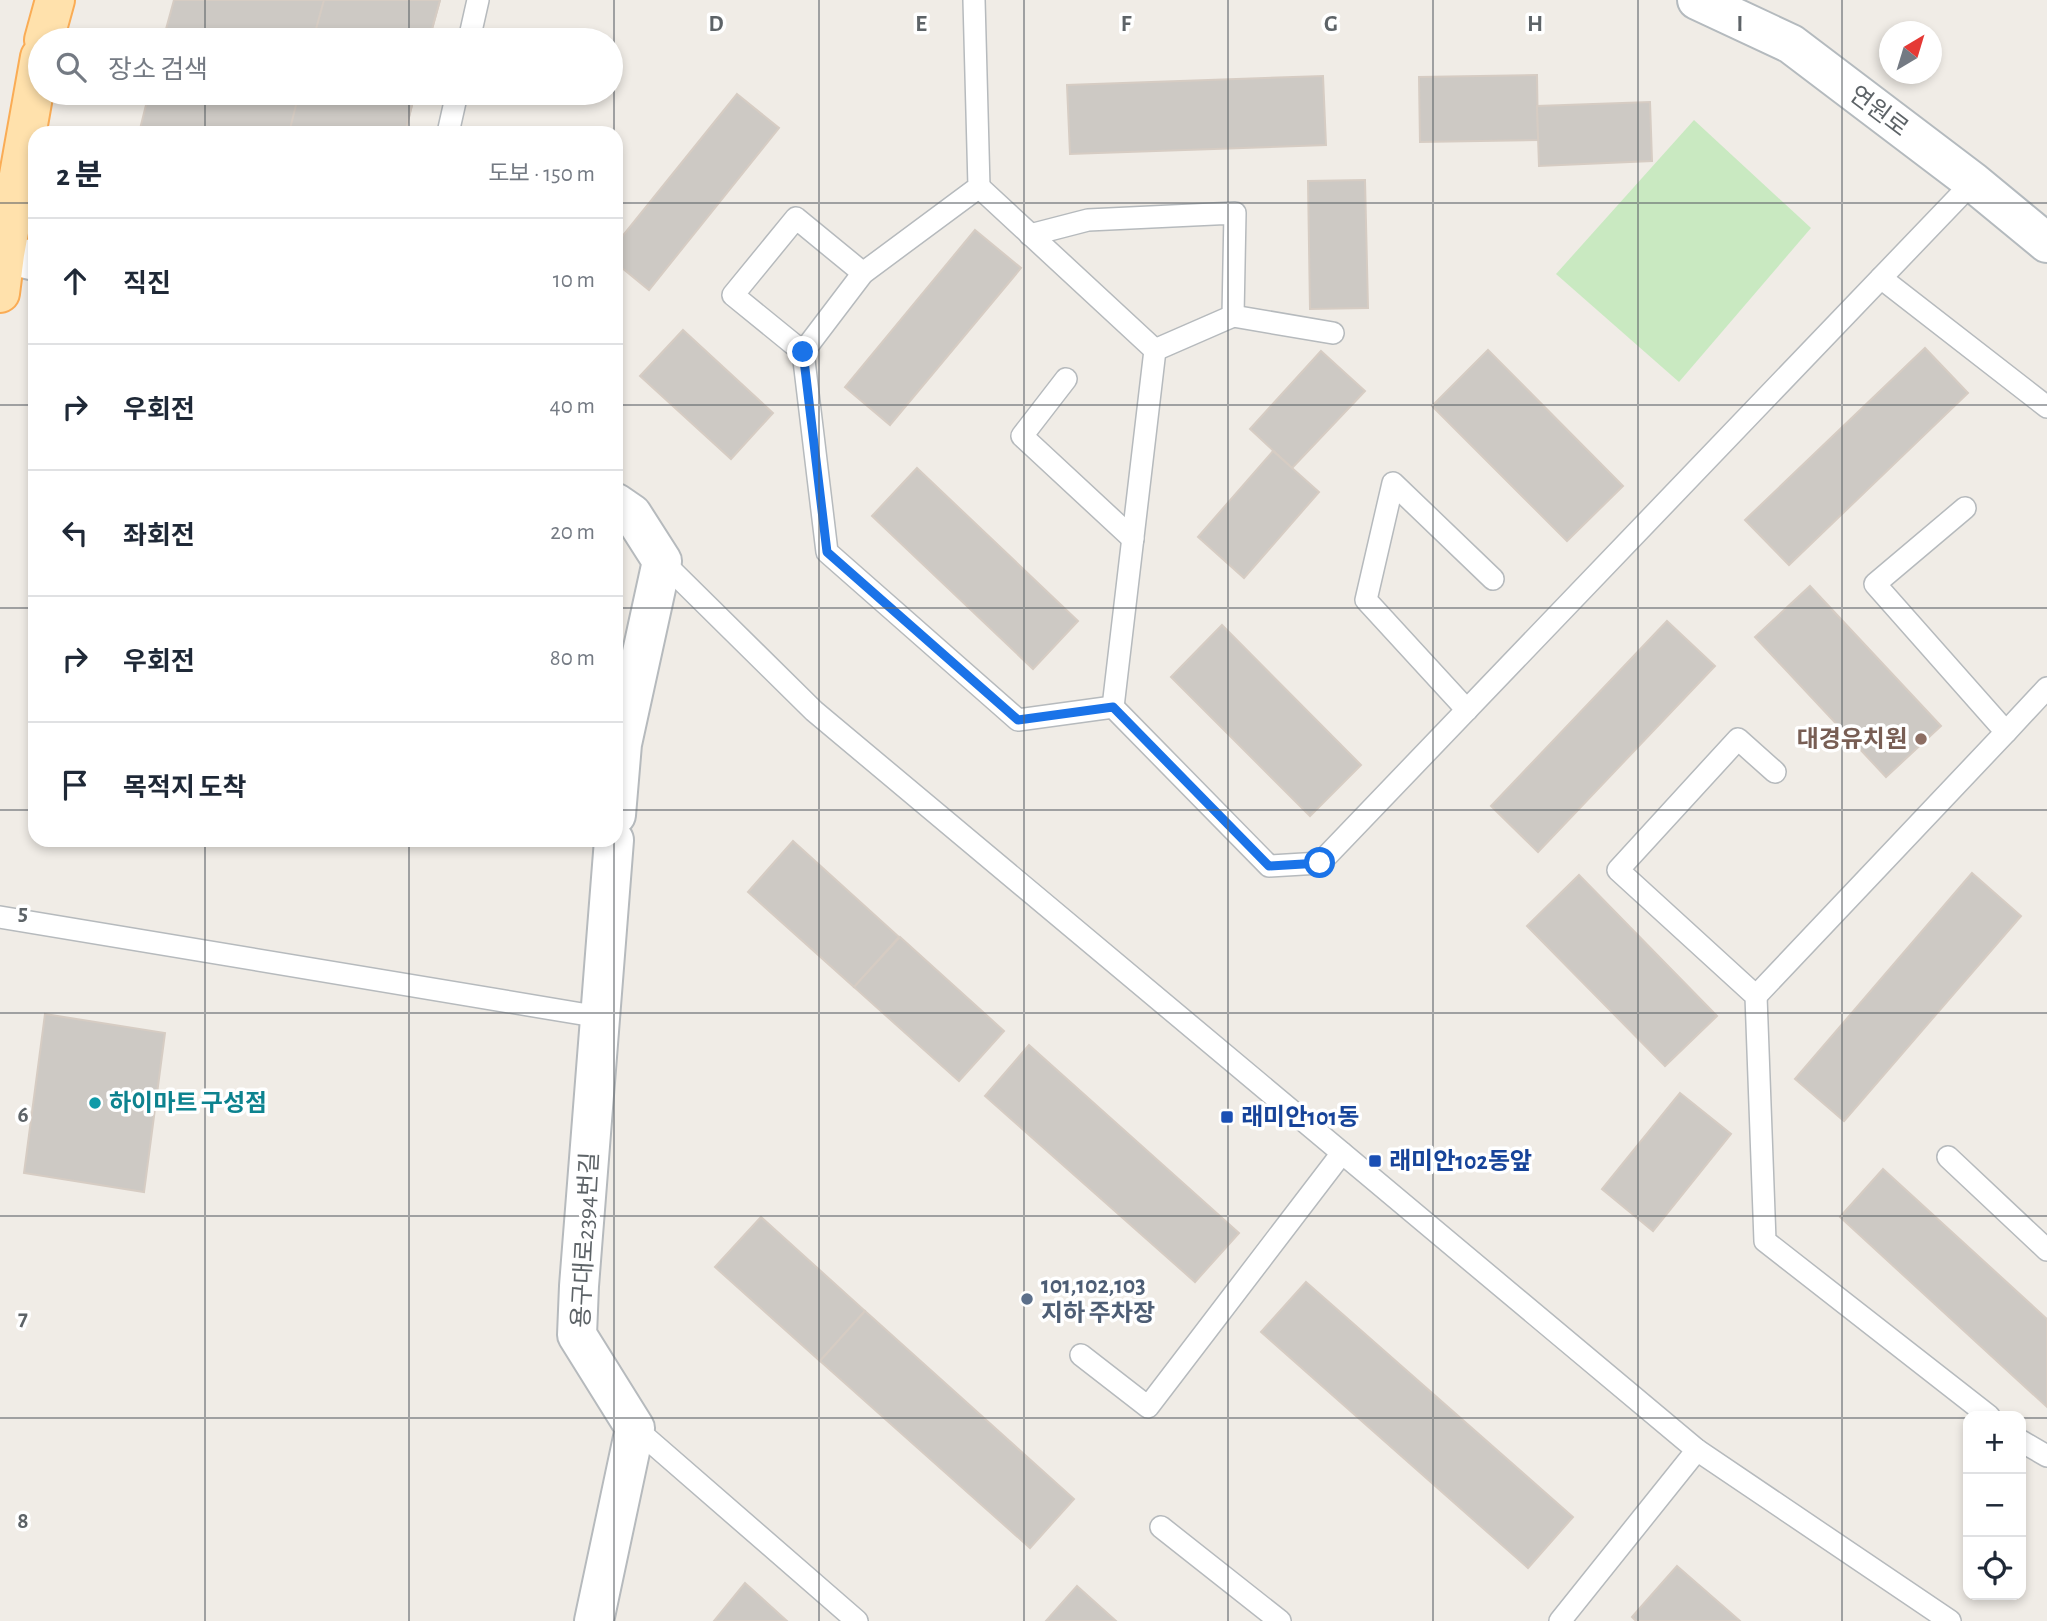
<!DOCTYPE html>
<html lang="ko">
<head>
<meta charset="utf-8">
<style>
	body { margin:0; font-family:"Alegreya Sans","Noto Sans KR",sans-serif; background:#f6f6f7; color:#1f2937 }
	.controls { position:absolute; right:21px; bottom:21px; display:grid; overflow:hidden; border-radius:14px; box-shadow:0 4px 10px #0003 }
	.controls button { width:63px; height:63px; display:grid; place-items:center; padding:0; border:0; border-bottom:2px solid #e0e1e3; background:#fff; color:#1f2937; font:35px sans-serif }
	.compass { position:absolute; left:1879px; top:21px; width:63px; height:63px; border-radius:50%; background:#fff; box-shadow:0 4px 10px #0003; rotate:38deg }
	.stop { position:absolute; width:21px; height:21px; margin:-16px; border:5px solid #1a73e8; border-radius:50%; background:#fff }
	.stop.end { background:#1a73e8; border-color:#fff; box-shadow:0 2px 7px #0008 }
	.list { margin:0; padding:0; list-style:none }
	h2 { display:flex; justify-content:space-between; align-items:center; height:91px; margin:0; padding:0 28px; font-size:30px }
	h2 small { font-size:23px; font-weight:400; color:#747a83 }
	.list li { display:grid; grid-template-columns:46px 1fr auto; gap:21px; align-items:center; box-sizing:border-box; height:126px; padding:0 28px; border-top:2px solid #e0e1e3 }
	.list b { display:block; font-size:26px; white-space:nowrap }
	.list em { font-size:23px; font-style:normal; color:#747a83 }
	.icon { flex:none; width:38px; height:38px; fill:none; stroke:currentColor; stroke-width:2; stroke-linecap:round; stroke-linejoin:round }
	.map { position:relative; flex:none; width:2047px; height:1621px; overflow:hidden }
	.search { position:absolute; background:#fff; box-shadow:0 4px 10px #0003; left:28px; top:28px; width:595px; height:77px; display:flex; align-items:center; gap:18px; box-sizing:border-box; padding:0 24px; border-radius:38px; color:#747a83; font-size:26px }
	.panel { position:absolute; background:#fff; box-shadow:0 4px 10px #0003; left:28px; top:126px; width:595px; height:721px; border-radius:21px }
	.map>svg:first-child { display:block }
</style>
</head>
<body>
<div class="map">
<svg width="2047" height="1621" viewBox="0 0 2047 1621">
	<rect width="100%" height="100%" fill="#f0ece6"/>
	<!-- green -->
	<polygon fill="#c9e9c1" points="1694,120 1811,228 1679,382 1556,274"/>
	<!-- building -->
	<g fill="#cdc9c4" stroke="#d6ccc3" stroke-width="2">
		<polygon points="174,0 440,0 429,40 163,40"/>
		<polygon points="324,0 440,0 429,40 313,40"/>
		<polygon points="1537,75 1538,140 1420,142 1419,77"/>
		<polygon points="1323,76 1326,145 1070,154 1067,85"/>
		<polygon points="149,93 415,93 405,133 139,133"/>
		<polygon points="299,93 415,93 405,133 289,133"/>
		<polygon points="737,94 779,128 649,290 616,263 616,244"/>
		<polygon points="1650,102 1652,161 1539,166 1537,106"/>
		<polygon points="1365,180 1368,308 1310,309 1308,181"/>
		<polygon points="975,230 1021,268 890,425 845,387"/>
		<polygon points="683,330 773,413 731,459 640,376"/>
		<polygon points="1925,348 1968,393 1789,565 1745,520"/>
		<polygon points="1488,350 1623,486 1567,541 1432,406"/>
		<polygon points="1321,351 1365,391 1292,468 1250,429"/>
		<polygon points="1273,451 1319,492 1244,578 1198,537"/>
		<polygon points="917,468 1078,621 1033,669 872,516"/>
		<polygon points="1810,586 1941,726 1886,777 1755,637"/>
		<polygon points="1667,621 1715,666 1538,852 1491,806"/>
		<polygon points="1222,625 1361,765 1310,816 1171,677"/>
		<polygon points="793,841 899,937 854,987 748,892"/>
		<polygon points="1972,873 2021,916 1844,1121 1795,1079"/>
		<polygon points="1579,875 1717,1016 1665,1066 1527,926"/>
		<polygon points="900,937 1004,1031 959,1081 854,987"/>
		<polygon points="45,1014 165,1033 144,1192 24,1173"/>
		<polygon points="1029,1045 1239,1233 1195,1282 985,1096"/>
		<polygon points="1680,1093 1731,1134 1653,1231 1602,1189"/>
		<polygon points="1883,1169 2047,1319 2047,1407 1840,1217"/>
		<polygon points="761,1217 865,1311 820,1361 715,1267"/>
		<polygon points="1306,1282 1573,1517 1528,1568 1261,1332"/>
		<polygon points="865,1311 1074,1499 1030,1548 820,1361"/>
		<polygon points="1677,1566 1740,1621 1636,1621 1632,1617"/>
		<polygon points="745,1583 787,1621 714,1621"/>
		<polygon points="1077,1586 1116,1621 1046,1621"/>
	</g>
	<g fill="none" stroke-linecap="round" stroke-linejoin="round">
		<defs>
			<g id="lane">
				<polyline points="974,0 979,187 863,273 803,352 827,552 1018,720 1113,707 1269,866 1320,863 1973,182"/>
				<polyline points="469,40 478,0"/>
				<polyline points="448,133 457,93"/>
				<polyline points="979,187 1155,350 1113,707"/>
				<polyline points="1030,235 1088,220 1235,213 1233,316 1155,350"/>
				<polyline points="1881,278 2047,407"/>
				<polyline points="1233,316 1333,333"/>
				<polyline points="803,352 733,295 796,218 863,273"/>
				<polyline points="1066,379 1022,436 1133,539"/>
				<polyline points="662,561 814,711 1697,1450 1950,1621"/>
				<polyline points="1467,710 1366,600 1393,483 1493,579"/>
				<polyline points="2006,732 2047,688"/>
				<polyline points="1775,772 1738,739 1618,870 1756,996 1765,1241 1989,1416"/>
				<polyline points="0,917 600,1017"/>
				<polyline points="1756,996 2006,732 1875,584 1965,508"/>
				<polyline points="1948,1157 2047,1250"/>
				<polyline points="1081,1355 1148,1407 1342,1153"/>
				<polyline points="635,1428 857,1621"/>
				<polyline points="2021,1441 2047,1456"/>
				<polyline points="1161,1527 1280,1621"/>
				<polyline points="1560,1621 1697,1450"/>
			</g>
			<g id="street">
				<polyline points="5,254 35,261"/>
				<polyline points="616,503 632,514 662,561 622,744 616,815"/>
				<polyline points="594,1621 635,1428 577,1335 579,1286 614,840"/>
			</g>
			<polyline id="secondary" points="1697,0 1791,44 1973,182 2047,243"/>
			<g id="primary">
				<polyline points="44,40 55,0"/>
				<polyline points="0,293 5,254 40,57"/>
			</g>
		</defs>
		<!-- lane casing -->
		<use href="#lane" stroke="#b6babd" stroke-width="24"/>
		<!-- street casing -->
		<use href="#street" stroke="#b6babd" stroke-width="42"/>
		<!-- secondary casing -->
		<use href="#secondary" stroke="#b4babe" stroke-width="42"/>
		<!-- primary casing -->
		<use href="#primary" stroke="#faac55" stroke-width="42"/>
		<!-- lane -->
		<use href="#lane" stroke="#fff" stroke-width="21"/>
		<!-- street -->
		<use href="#street" stroke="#fff" stroke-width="38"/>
		<!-- secondary -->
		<use href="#secondary" stroke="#fff" stroke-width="38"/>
		<!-- primary -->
		<use href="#primary" stroke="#ffe1ac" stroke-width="38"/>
	</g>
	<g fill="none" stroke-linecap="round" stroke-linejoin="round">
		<!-- route -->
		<polyline stroke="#1a73e8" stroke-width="9" points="803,352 827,552 1018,720 1113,707 1269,866 1320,863"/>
	</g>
	<!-- grid -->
	<path fill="none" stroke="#5d6367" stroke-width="2" stroke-opacity="0.55" d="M205 0V40M409 0V40M614 0V133M819 0V1621M1024 0V1621M1228 0V1621M1433 0V1621M1638 0V1621M1842 0V1621M205 93V133M409 93V133M0 203H35M616 203H2047M0 405H35M616 405H2047M0 608H35M616 608H2047M0 810H35M616 810H2047M205 840V1621M409 840V1621M614 840V1621M0 1013H2047M0 1216H2047M0 1418H1968M2021 1418H2047"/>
	<!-- markers -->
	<circle fill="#8d6e63" stroke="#fff" stroke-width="2.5" cx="1921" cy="739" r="7"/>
	<circle fill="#0f9aa8" stroke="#fff" stroke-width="2.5" cx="95" cy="1103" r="7"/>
	<g fill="#1a4fb4" stroke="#fff" stroke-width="2.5">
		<rect x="1220" y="1110" width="14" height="14" rx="3.5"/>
		<rect x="1368" y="1154" width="14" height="14" rx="3.5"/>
	</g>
	<circle fill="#5c6f8a" stroke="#fff" stroke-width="2.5" cx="1027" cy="1299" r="7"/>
	<g text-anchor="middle" stroke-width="7" stroke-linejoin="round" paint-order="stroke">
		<!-- street labels -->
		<g font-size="24" fill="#5d6367" stroke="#fff">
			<text transform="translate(1879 111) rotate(37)" y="8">연원로</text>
			<text transform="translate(585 1240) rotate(-87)" y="8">용구대로2394번길</text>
		</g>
		<!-- education labels -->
		<g font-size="24" font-weight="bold" fill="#785e54" stroke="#fff" text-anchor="end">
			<text x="1907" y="747">대경유치원</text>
		</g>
		<!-- culture labels -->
		<g font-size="24" font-weight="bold" fill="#0d838f" stroke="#fff" text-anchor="start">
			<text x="109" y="1111">하이마트 구성점</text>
		</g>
		<!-- transit labels -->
		<g font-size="24" font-weight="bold" fill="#164399" stroke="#fff" text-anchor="start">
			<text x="1241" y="1125">래미안101동</text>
			<text x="1389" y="1169">래미안102동앞</text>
		</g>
		<!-- service labels -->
		<g font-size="24" font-weight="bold" fill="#4e5e75" stroke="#fff" text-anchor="start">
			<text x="1041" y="1293">101,102,103<tspan x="1041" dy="28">지하 주차장</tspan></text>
		</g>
	</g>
	<g font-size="23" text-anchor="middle" font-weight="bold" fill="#5d6367" stroke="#fff" stroke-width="7" stroke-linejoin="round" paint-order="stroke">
		<text x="716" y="31">D</text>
		<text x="921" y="31">E</text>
		<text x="1126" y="31">F</text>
		<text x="1331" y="31">G</text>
		<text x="1535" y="31">H</text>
		<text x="1740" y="31">I</text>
		<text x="23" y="920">5</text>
		<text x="23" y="1122">6</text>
		<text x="23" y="1325">7</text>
		<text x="23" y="1528">8</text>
	</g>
</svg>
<div class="controls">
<button>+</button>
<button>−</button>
<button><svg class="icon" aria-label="locate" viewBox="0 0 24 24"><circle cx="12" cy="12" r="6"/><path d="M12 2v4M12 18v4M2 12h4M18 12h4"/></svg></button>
</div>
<svg class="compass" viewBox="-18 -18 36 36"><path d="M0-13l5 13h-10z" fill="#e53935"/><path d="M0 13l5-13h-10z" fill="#747a83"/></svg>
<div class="stop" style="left:1320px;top:863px"></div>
<div class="stop end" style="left:803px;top:352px"></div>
<div class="search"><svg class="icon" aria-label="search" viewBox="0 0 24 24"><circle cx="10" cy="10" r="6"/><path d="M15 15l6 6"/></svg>장소 검색</div>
<section class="panel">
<h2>2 분<small>도보 · 150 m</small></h2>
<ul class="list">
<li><svg class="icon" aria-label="ahead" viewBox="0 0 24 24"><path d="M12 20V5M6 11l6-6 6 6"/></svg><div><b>직진</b></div><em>10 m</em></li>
<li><svg class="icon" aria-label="right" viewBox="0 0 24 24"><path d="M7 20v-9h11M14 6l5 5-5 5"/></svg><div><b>우회전</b></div><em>40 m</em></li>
<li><svg class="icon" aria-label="left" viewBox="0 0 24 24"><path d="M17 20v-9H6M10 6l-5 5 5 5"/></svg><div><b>좌회전</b></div><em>20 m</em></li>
<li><svg class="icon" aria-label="right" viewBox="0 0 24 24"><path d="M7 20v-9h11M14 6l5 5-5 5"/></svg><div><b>우회전</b></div><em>80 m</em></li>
<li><svg class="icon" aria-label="arrive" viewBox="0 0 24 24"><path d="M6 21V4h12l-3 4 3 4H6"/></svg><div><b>목적지 도착</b></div></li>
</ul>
</section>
</div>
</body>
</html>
